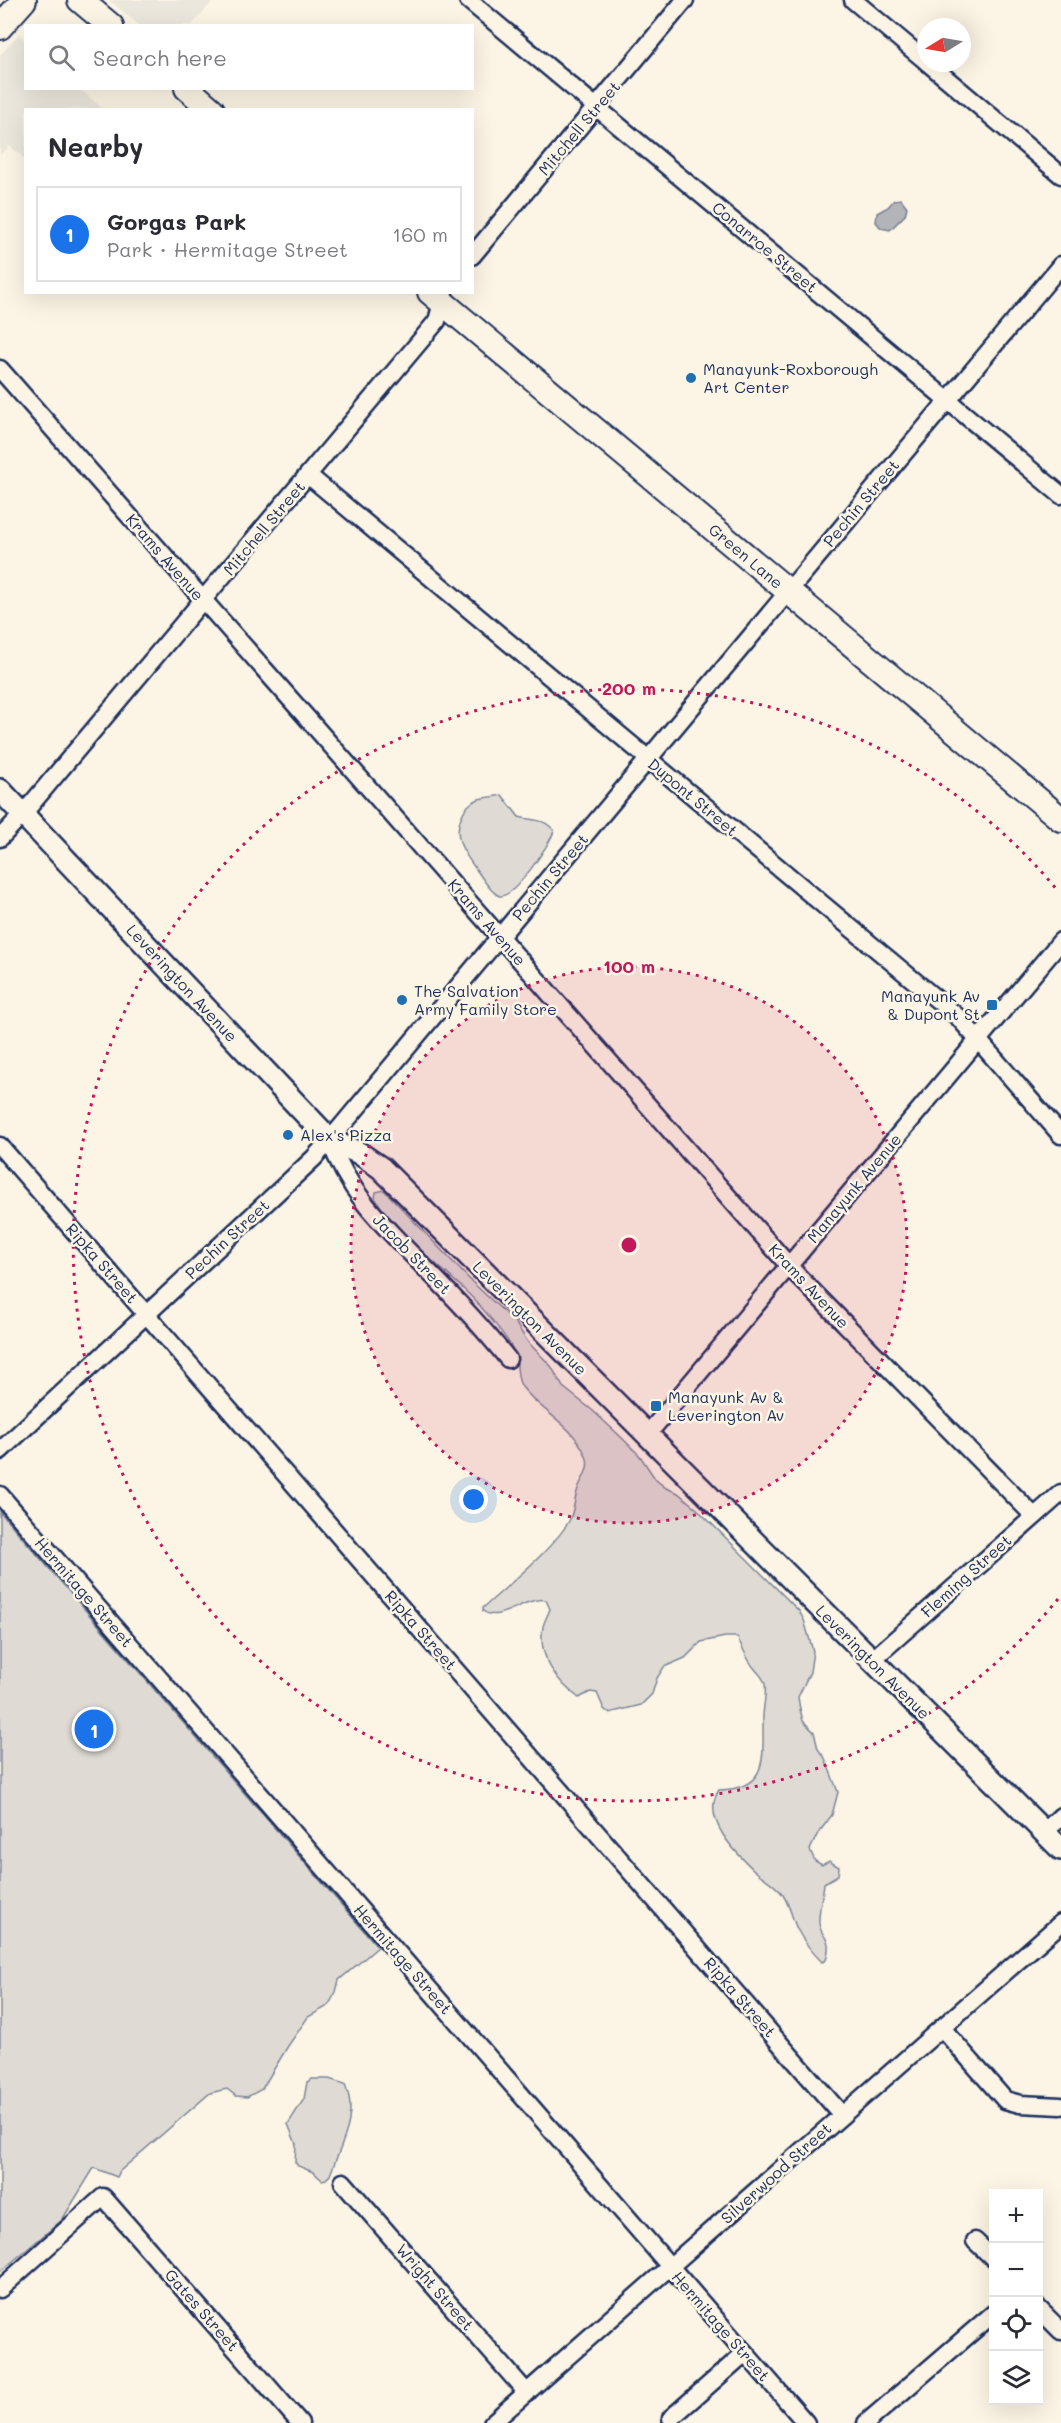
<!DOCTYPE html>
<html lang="en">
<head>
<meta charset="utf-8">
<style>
	body { margin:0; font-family:Mali,sans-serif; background:#f7f7f7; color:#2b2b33 }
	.controls { position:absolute; right:18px; bottom:18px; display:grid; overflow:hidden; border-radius:0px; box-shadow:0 6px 24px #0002 }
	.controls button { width:54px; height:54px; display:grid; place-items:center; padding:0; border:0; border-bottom:2px solid #e1e1e2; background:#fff; color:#2b2b33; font:30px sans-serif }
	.compass { position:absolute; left:917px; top:18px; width:54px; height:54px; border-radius:50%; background:#fff; box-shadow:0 6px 24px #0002; rotate:259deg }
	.you { position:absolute; left:474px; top:1500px; width:21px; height:21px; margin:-15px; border:4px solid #fff; border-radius:50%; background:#1a73e8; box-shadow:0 0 0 9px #1a73e833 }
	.badge { display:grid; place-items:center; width:39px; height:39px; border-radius:50%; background:#1a73e8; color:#fff; font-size:20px; font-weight:700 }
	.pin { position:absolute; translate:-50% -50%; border:3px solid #fff; box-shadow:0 2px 6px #0006 }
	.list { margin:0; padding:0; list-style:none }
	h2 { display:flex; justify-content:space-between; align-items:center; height:78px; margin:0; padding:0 24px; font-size:26px }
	h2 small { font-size:20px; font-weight:400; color:#7c7c81 }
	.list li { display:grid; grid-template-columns:39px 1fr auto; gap:18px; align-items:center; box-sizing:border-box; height:96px; margin:0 12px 12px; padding:0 12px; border:2px solid #e1e1e2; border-radius:0px }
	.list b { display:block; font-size:22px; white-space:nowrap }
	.list p { margin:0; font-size:20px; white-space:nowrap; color:#7c7c81 }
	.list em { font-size:20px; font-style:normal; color:#7c7c81 }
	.icon { flex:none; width:33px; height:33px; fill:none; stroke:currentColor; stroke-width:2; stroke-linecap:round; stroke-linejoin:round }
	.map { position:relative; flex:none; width:1061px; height:2423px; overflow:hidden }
	.search { position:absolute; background:#fff; box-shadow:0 6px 24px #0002; left:24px; top:24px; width:450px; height:66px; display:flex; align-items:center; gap:15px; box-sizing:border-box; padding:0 21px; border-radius:0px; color:#7c7c81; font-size:22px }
	.panel { position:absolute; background:#fff; box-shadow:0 6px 24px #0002; left:24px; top:108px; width:450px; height:186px; border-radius:0px }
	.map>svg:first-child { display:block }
</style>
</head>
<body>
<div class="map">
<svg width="1061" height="2423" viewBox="0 0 1061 2423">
	<rect width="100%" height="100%" fill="#fcf5e5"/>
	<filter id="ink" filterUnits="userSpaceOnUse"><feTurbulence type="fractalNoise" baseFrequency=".0167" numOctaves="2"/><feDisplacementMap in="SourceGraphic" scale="12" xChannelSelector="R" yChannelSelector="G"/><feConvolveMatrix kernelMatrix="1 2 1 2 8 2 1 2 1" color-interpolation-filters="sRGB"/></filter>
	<g filter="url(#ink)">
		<!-- built -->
		<g fill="#ece7dc">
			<polygon points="109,0 214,0 192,25 140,26"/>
			<polygon points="19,34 25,40 26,88 80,89 103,109 26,110 25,159 10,146 0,155 0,55"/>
		</g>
		<!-- green -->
		<g fill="#dfdbd4" stroke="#7d8599" stroke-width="1.5">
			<path d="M502 795 519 817C533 821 545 818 554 831 550 844 514 898 500 896 494 895 482 878 478 872 472 864 465 855 461 845 454 829 461 805 479 799 486 797 494 797 502 795Z"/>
			<path d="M384 1190 472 1282 515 1322 527 1341 551 1366 563 1387 592 1410 621 1437 640 1456 656 1480 666 1488 678 1493 697 1509 799 1611 804 1620 813 1651 810 1672 798 1697 800 1709 803 1721 814 1732 818 1749 825 1758 838 1792 832 1815 817 1835 810 1850 815 1861 822 1865 829 1861 839 1867 838 1875 824 1883C823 1895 818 1911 819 1923 821 1940 833 1934 826 1960L822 1962C812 1952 804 1942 797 1929 792 1918 790 1906 783 1895 776 1885 765 1879 755 1871 736 1853 700 1818 719 1790 768 1789 763 1759 763 1722 762 1710 767 1696 765 1684 764 1678 759 1674 755 1669 747 1660 743 1648 737 1637H725L701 1642 685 1658 664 1667 657 1678 652 1694 641 1705 609 1713 604 1709 597 1693 590 1692 579 1698C557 1682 537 1656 543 1627 544 1621 548 1615 550 1609L546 1600C525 1596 499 1624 483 1611V1608C507 1586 554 1548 569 1521 575 1510 574 1497 579 1486 583 1477 591 1467 586 1456 572 1423 542 1413 522 1387 515 1377 519 1363 514 1352 509 1340 499 1329 491 1319 457 1275 405 1246 375 1198L376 1192Z"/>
			<polygon points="0,1512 378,1947 339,1980 336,1992 328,2006 308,2017 288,2046 262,2089 247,2097 236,2096 227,2089 210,2093 120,2171 117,2177 94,2168 62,2220 0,2272"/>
			<path d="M312 2079H329L345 2084C359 2116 341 2144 330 2175L326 2179 322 2180 313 2172 298 2166 295 2162 296 2144 288 2124 304 2099 307 2082Z"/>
		</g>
		<!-- water -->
		<polygon fill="#b2b4b8" stroke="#767f94" stroke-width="1.5" points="901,199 907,207 905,215 890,230 881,228 876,222 877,213 888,207 894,200"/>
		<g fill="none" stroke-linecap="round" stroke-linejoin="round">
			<defs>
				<g id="minor">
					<polyline points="468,0 1061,495"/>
					<polyline points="853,0 926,61"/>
					<polyline points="928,63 1061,175"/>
					<polyline points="472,256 685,0"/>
					<polyline points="0,369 798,1276 1034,1516"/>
					<polyline points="308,475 959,1018 1061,1135"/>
					<polyline points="0,838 23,814 437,321 444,295"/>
					<path d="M330 1140C348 1194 386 1228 425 1268 454 1297 482 1327 508 1359"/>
					<polyline points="0,1146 842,2115"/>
					<polyline points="647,1435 1061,941"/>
					<polyline points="0,1451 314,1158 330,1140 1061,265"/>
					<polyline points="0,1495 806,2423"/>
					<polyline points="872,1660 1061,1493"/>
					<polyline points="1044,1832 1061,1816"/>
					<polyline points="942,2028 1005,2100 1020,2104 1061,2106"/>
					<polyline points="343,2182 527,2393"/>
					<polyline points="975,2241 994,2259"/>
					<polyline points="0,2289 103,2197 300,2423"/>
					<polyline points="1038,2308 1061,2331"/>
					<polyline points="671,2418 745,2353"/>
					<polyline points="492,2423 1061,1923"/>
					<polyline points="866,2423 994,2313"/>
				</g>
				<polyline id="tertiary" points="0,790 330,1140 359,1153 381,1168 1061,1849"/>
				<g id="secondary">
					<polyline points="80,0 111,26"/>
					<polyline points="0,27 24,0"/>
					<polyline points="187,88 212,110"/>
					<polyline points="430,292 1061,819"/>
				</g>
			</defs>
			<!-- minor casing -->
			<use href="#minor" stroke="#1b2f5e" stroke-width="21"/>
			<!-- tertiary casing -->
			<use href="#tertiary" stroke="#1b2f5e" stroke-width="26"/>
			<!-- secondary casing -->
			<use href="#secondary" stroke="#1b2f5e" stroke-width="28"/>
			<!-- minor -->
			<use href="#minor" stroke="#fcf5e5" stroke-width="16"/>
			<!-- tertiary -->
			<use href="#tertiary" stroke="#fcf5e5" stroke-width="21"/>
			<!-- secondary -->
			<use href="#secondary" stroke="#fcf5e5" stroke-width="24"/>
		</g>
	</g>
	<!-- distance rings -->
	<circle cx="629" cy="1245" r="278" fill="#c2185b" fill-opacity=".12"/>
	<g fill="none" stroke="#c2185b" stroke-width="3" stroke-dasharray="3 6">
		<circle cx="629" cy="1245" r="278"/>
		<path d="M1058 1599A556 556 0 1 1 1058 891"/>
	</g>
	<!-- markers -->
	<g fill="#1f6fb2" stroke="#fcf5e5" stroke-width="2">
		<circle cx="691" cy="378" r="6"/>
		<circle cx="402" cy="1000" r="6"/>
		<rect x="986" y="999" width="12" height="12" rx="3"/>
		<circle cx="288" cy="1135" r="6"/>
		<rect x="650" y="1400" width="12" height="12" rx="3"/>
	</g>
	<g text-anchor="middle" stroke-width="5" stroke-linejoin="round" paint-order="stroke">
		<!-- street labels -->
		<g font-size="16" fill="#1b2f5e" stroke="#fcf5e5">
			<text transform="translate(579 128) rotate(-50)" y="6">Mitchell Street</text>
			<text transform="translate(765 247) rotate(40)" y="6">Conarroe Street</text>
			<text transform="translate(861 503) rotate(-50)" y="6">Pechin Street</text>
			<text transform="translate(264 528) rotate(-50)" y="6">Mitchell Street</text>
			<text transform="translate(746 556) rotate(40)" y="6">Green Lane</text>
			<text transform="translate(165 557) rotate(49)" y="6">Krams Avenue</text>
			<text transform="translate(693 797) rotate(40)" y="6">Dupont Street</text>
			<text transform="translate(550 877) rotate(-50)" y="6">Pechin Street</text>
			<text transform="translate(487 922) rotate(49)" y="6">Krams Avenue</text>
			<text transform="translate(182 983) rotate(47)" y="6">Leverington Avenue</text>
			<text transform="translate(854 1188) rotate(-50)" y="6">Manayunk Avenue</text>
			<text transform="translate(227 1239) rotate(-43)" y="6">Pechin Street</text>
			<text transform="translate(412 1254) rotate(46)" y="6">Jacob Street</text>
			<text transform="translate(102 1263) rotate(49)" y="6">Ripka Street</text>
			<text transform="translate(809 1286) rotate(47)" y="6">Krams Avenue</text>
			<text transform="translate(530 1318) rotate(45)" y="6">Leverington Avenue</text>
			<text transform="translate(966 1576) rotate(-42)" y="6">Fleming Street</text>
			<text transform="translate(84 1592) rotate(49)" y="6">Hermitage Street</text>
			<text transform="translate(421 1630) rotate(49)" y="6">Ripka Street</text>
			<text transform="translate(873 1662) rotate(45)" y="6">Leverington Avenue</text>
			<text transform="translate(403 1959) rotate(49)" y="6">Hermitage Street</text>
			<text transform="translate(740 1997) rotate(49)" y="6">Ripka Street</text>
			<text transform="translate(776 2173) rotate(-42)" y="6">Silverwood Street</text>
			<text transform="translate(435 2287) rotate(49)" y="6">Wright Street</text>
			<text transform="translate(202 2310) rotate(49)" y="6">Gates Street</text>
			<text transform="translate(721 2326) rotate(49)" y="6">Hermitage Street</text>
		</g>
		<!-- poi labels -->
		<g font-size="16" fill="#1b2f5e" stroke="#fcf5e5" text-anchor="start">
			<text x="703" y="375">Manayunk-Roxborough<tspan x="703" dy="18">Art Center</tspan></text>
			<text x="414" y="997">The Salvation<tspan x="414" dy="18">Army Family Store</tspan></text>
			<text x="980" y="1002" text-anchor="end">Manayunk Av<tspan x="980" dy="18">&amp; Dupont St</tspan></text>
			<text x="300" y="1141">Alex's Pizza</text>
			<text x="668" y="1403">Manayunk Av &amp;<tspan x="668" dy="18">Leverington Av</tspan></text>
		</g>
	</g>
	<circle cx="629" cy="1245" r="9" fill="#c2185b" stroke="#fcf5e5" stroke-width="3"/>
	<g font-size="18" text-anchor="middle" font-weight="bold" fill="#c2185b" stroke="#fcf5e5" stroke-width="5" stroke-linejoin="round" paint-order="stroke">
		<text x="629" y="695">200 m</text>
		<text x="629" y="973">100 m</text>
	</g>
</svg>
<div class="controls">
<button>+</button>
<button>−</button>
<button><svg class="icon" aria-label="locate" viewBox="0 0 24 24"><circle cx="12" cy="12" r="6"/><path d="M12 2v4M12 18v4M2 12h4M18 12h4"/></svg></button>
<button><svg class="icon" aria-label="layers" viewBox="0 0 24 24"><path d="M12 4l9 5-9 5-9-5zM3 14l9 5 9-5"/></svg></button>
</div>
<svg class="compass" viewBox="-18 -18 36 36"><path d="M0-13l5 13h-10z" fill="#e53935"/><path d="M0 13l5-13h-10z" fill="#7c7c81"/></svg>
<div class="you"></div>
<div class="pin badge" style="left:94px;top:1729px">1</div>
<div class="search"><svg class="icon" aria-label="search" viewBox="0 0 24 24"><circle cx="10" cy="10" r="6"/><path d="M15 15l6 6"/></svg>Search here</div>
<section class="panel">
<h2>Nearby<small></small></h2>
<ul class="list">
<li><span class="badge">1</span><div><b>Gorgas Park</b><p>Park · Hermitage Street</p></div><em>160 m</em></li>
</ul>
</section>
</div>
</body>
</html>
